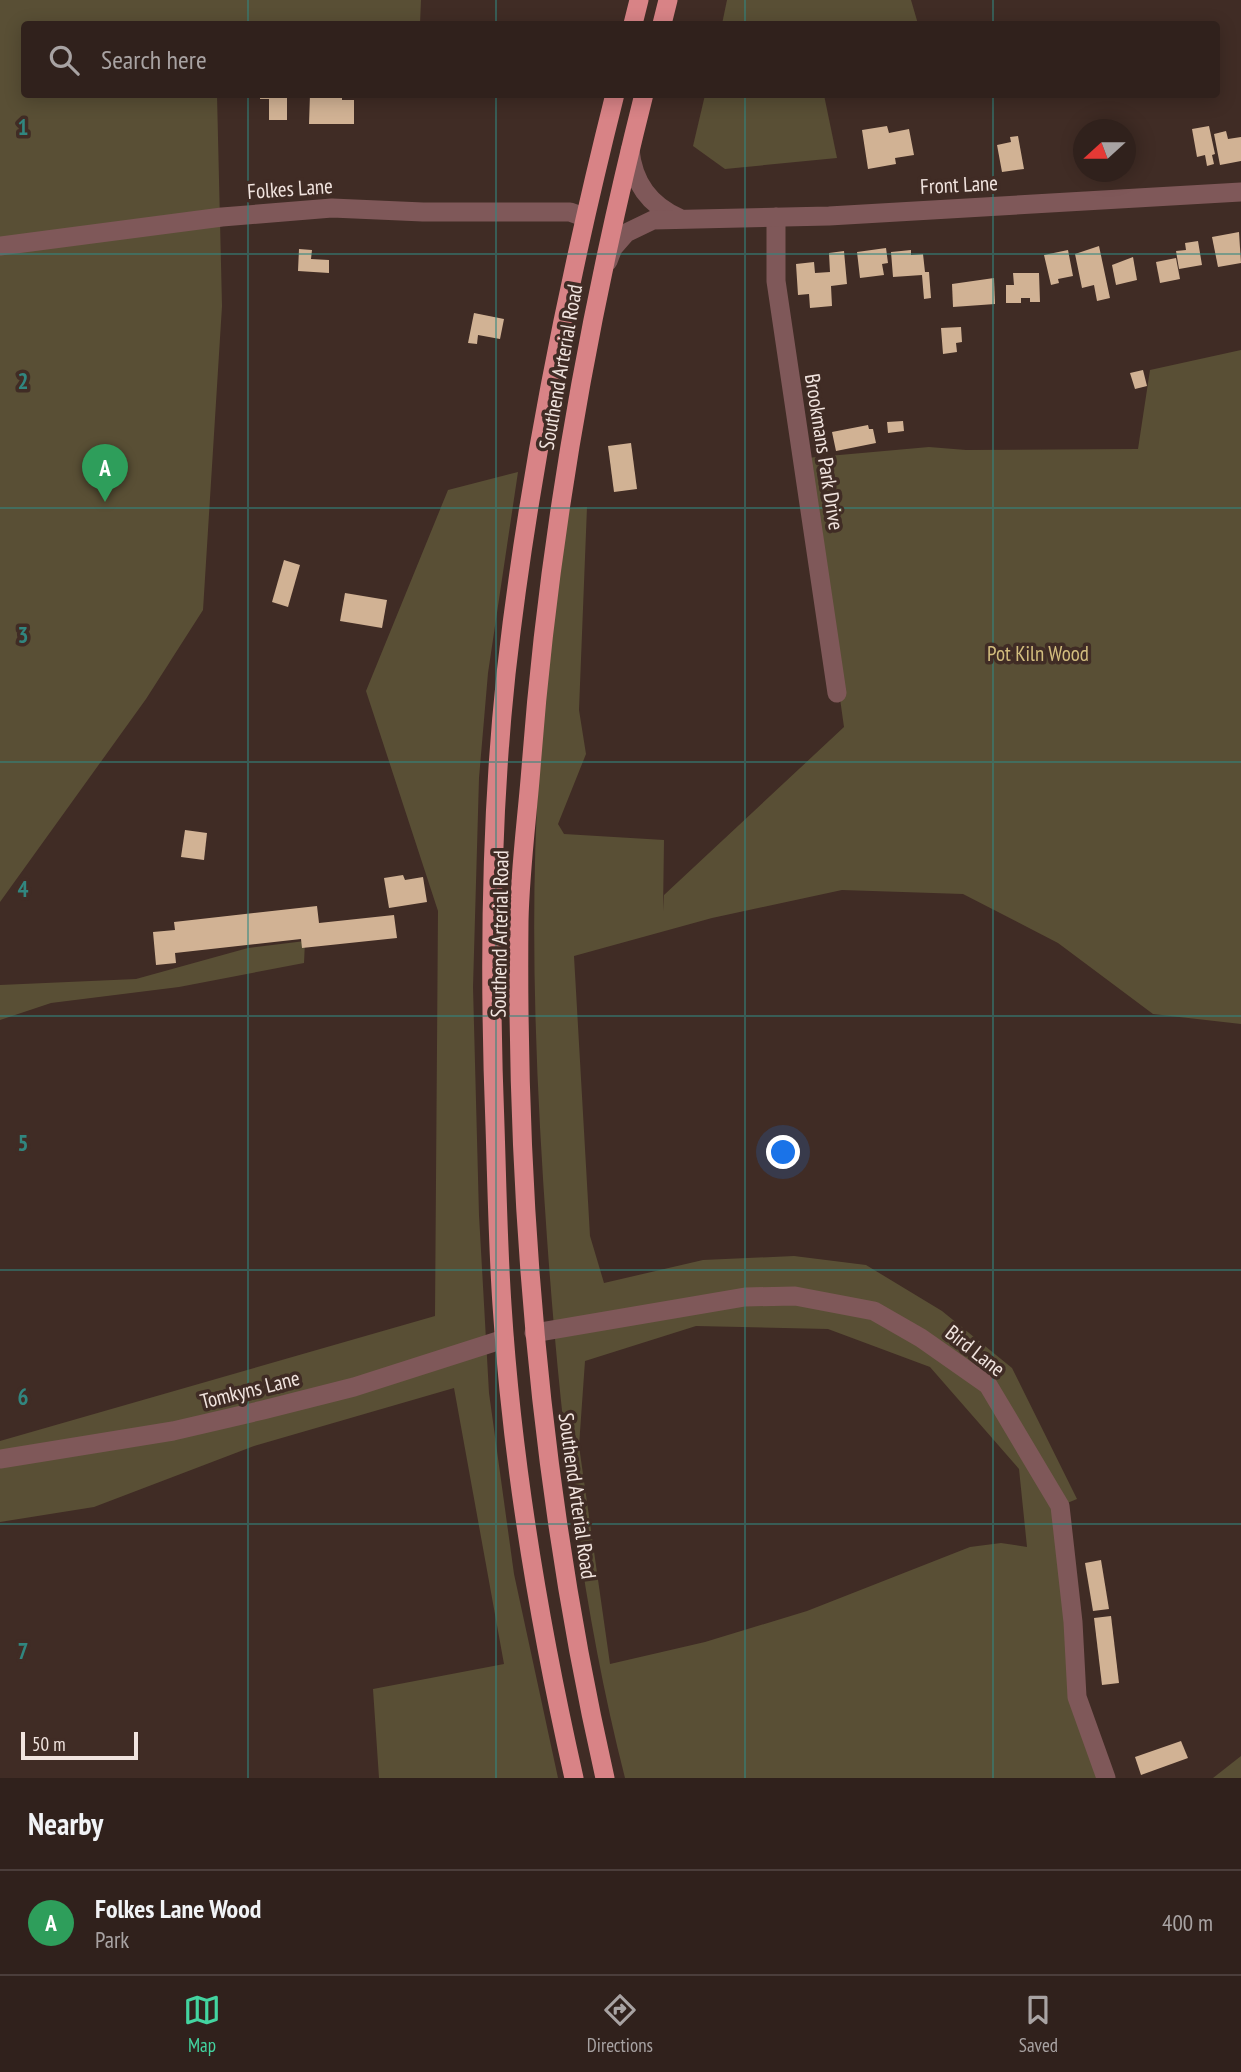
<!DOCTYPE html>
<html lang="en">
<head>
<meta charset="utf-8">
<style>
	body { margin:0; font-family:"PT Sans Narrow",sans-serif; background:#3c2e29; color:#f1f3f6 }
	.compass { position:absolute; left:1073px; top:119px; width:63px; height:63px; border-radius:50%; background:#30211c; box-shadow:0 4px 18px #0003; rotate:249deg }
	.scale { position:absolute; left:21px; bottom:18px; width:117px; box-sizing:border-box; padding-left:7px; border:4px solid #f1e4df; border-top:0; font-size:19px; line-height:24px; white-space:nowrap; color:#f1e4df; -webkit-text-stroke:5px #402c25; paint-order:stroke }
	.you { position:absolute; left:784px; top:1153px; width:24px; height:24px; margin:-18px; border:5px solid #fff; border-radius:50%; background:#1a73e8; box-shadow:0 0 0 10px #1a73e833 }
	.badge { display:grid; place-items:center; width:46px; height:46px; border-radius:50%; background:#43d4a0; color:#fff; font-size:23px; font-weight:700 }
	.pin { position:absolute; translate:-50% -58px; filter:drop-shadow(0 2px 4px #0008) }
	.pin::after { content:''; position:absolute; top:37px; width:24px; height:21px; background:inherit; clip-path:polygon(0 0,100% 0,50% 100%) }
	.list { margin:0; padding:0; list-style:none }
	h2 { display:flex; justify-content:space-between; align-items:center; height:91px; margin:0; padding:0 28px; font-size:30px }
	h2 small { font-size:23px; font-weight:400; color:#a8a3a3 }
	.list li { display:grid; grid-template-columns:46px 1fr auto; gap:21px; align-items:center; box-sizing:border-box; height:105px; padding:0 28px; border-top:2px solid #4b3e3b }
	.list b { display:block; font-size:26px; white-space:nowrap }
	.list p { margin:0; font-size:23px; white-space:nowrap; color:#a8a3a3 }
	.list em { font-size:23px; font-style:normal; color:#a8a3a3 }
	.icon { flex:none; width:38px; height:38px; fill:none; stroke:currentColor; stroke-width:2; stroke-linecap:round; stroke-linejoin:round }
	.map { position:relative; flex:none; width:1241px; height:1778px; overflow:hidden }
	.search { position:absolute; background:#30211c; box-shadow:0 4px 18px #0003; left:21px; right:21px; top:21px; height:77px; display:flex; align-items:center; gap:18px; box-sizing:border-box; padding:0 24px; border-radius:7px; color:#a8a3a3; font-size:26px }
	.sheet { height:196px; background:#30211c }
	nav { display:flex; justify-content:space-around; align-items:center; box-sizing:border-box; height:98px; border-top:2px solid #4b3e3b; background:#30211c; font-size:19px; color:#a8a3a3 }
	nav a { display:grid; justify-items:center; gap:4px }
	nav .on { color:#43d4a0 }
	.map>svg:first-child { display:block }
</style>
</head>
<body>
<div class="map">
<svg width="1241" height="1778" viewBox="0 0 1241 1778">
	<rect width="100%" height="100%" fill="#402c25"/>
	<!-- green -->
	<g fill="#594f35" fill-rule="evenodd">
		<polygon points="0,0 421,0 420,24 24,24 24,94 217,95 222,306 203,610 146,699 0,902"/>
		<polygon points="727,0 911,0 918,24 722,24"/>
		<polygon points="705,95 824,95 837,158 725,169 693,146"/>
		<path d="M1241 350V1024L1153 1014 1058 943 963 894 842 890 712 918 574 956 590 1236 604 1283 703 1260 794 1256 866 1265 942 1311 1012 1368 1077 1499 1060 1506 1083 1696 1114 1778H625C580 1601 560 1420 547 1238 536 1083 529 925 539 770 545 682 557 595 566 508L587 507 579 710 586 754 558 824 564 834 664 840 663 911 664 895 844 727 806 458 929 447 966 450 1138 449 1150 370ZM696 1326 828 1329 930 1367 1019 1469 1027 1547 1001 1543 970 1547 807 1611 705 1642 610 1664 579 1446 585 1361Z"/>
		<polygon points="518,472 488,673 479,778 473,987 479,1215 489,1393 514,1574 558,1778 379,1778 373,1689 504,1664 454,1388 254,1446 94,1507 0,1522 0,1441 435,1316 438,911 366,691 448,490"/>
		<polygon points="305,941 304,963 179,987 51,1003 0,1020 0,985 136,979 248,948"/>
		<polygon points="1241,1756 1241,1778 1213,1778"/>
	</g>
	<!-- building -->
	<g fill="#d1b294">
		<polygon points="260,94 287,94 287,120 269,120 269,99 260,99"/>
		<polygon points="310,94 342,94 342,100 354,100 354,124 309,124"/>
		<polygon points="887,126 889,133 909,129 914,155 895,158 896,164 868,169 862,130"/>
		<polygon points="1209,126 1215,154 1212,155 1214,164 1207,166 1205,155 1197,157 1192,129"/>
		<polygon points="1226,131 1228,139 1241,137 1241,161 1220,165 1214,134"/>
		<polygon points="1018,136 1024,169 1002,172 997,145 1011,142 1010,137"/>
		<polygon points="1239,232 1241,263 1218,267 1212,237"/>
		<polygon points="1198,241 1202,265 1179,269 1176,251 1186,250 1185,243"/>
		<polygon points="1099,246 1110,298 1097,301 1094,285 1082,288 1075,254"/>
		<polygon points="886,248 888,263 882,264 884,275 860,278 857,252"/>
		<polygon points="299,249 312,250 311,259 329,260 329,273 298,271"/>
		<polygon points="911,250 911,255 923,254 925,272 929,272 931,298 924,299 922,275 893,277 891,252"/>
		<polygon points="1068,250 1073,276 1058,279 1059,283 1051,285 1044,255"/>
		<polygon points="844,251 847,284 831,286 832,306 810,308 809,294 798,295 796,264 814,262 815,273 830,272 829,253"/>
		<polygon points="1133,257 1137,280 1116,285 1112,265"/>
		<polygon points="1176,258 1180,279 1160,283 1156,262"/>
		<polygon points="1013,273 1039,273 1040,302 1030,302 1030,298 1021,298 1021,303 1006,303 1006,285 1014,285"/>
		<polygon points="994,278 995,304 953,307 952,284"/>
		<polygon points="474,313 504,319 500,339 478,335 477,344 468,343"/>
		<polygon points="961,327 962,342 956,343 957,352 943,354 941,328"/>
		<polygon points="1143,370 1147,386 1135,389 1130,373"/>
		<polygon points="903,421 904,431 888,433 887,422"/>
		<polygon points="868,425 869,429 873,429 876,443 836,451 832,432"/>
		<polygon points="631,443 637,489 614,492 608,446"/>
		<polygon points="284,560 300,565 288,607 272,602"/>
		<polygon points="345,593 387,600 382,628 340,621"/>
		<polygon points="185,830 207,833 204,860 181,857"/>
		<polygon points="403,875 405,880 423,877 427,902 389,908 384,878"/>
		<polygon points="317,906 319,923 394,915 397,938 302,948 301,939 175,953 176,963 156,965 153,932 175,930 174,922"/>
		<polygon points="1101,1560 1109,1609 1093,1611 1085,1563"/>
		<polygon points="1111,1616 1119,1683 1102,1685 1094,1618"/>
		<polygon points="1181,1741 1188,1758 1141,1775 1135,1757"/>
	</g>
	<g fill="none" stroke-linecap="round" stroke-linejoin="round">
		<!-- minor -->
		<g stroke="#7f5859" stroke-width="19">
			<path d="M630 150C633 182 649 205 679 218"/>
			<polyline points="776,217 776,281 837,693"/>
			<polyline points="0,246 222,217 332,208 423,212 570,212 584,217"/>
			<polyline points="608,261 613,248 626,233 653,220 829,216 1241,192"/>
			<polyline points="534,1333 745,1297 795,1296 874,1311 921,1338 988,1385 1060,1506 1073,1622 1077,1697 1106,1778"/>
			<polyline points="0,1459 173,1431 263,1410 354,1387 504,1339"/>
		</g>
		<!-- trunk -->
		<g stroke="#d88386" stroke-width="19">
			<polyline points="633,24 639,0"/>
			<polyline points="662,24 668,0"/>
			<path d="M574 1778C539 1623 512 1463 502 1305 498 1246 497 1186 495 1126 489 975 490 824 506 674 528 478 567 285 615 94"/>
			<path d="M605 1778C541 1497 516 1209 519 921 520 870 527 819 531 768 548 540 588 316 644 94"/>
		</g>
	</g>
	<!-- grid -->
	<path fill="none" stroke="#31867f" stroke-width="2" stroke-opacity="0.55" d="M248 0V24M496 0V24M745 0V24M993 0V24M248 94V1778M496 94V1778M745 94V1778M993 94V1778M0 254H1241M0 508H1241M0 762H1241M0 1016H1241M0 1270H1241M0 1524H1241"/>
	<g text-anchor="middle" stroke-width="7" stroke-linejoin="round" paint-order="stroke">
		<!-- street labels -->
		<g font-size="21" fill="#f1e4df" stroke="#402c25">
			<text transform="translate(959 185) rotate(-3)" y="7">Front Lane</text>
			<text transform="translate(290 189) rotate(-4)" y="7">Folkes Lane</text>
			<text transform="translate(561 367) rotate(-80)" y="7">Southend Arterial Road</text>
			<text transform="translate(824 452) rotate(81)" y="7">Brookmans Park Drive</text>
			<text transform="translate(500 934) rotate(-89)" y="7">Southend Arterial Road</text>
			<text transform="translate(975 1351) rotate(38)" y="7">Bird Lane</text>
			<text transform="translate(250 1390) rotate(-14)" y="7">Tomkyns Lane</text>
			<text transform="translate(577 1496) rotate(82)" y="7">Southend Arterial Road</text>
		</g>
		<!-- park labels -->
		<g font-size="21" fill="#d2bd7e" stroke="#402c25">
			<text x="1038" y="661">Pot Kiln Wood</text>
		</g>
	</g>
	<g font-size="23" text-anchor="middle" font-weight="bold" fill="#31867f" stroke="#402c25" stroke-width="7" stroke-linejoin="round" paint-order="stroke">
		<text x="23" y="135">1</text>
		<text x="23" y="389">2</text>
		<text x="23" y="643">3</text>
		<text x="23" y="897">4</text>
		<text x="23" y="1151">5</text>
		<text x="23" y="1405">6</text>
		<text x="23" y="1659">7</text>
	</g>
</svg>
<svg class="compass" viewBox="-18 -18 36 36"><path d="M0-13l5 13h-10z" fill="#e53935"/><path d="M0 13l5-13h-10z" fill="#a8a3a3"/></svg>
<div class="scale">50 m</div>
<div class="you"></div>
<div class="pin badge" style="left:105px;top:502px;background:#2e9e5b">A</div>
<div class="search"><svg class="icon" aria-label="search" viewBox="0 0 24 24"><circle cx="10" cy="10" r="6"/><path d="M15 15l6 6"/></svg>Search here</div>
</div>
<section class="sheet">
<h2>Nearby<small></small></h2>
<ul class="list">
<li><span class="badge" style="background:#2e9e5b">A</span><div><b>Folkes Lane Wood</b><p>Park</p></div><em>400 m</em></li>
</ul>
</section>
<nav>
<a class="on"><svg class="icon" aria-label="map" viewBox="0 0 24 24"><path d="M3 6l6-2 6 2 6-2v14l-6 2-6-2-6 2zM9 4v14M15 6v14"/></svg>Map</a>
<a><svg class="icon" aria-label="directions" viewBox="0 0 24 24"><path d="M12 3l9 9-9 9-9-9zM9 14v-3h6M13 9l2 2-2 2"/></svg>Directions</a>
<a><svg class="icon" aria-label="saved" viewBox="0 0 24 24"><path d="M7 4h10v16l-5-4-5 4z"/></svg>Saved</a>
</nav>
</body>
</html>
